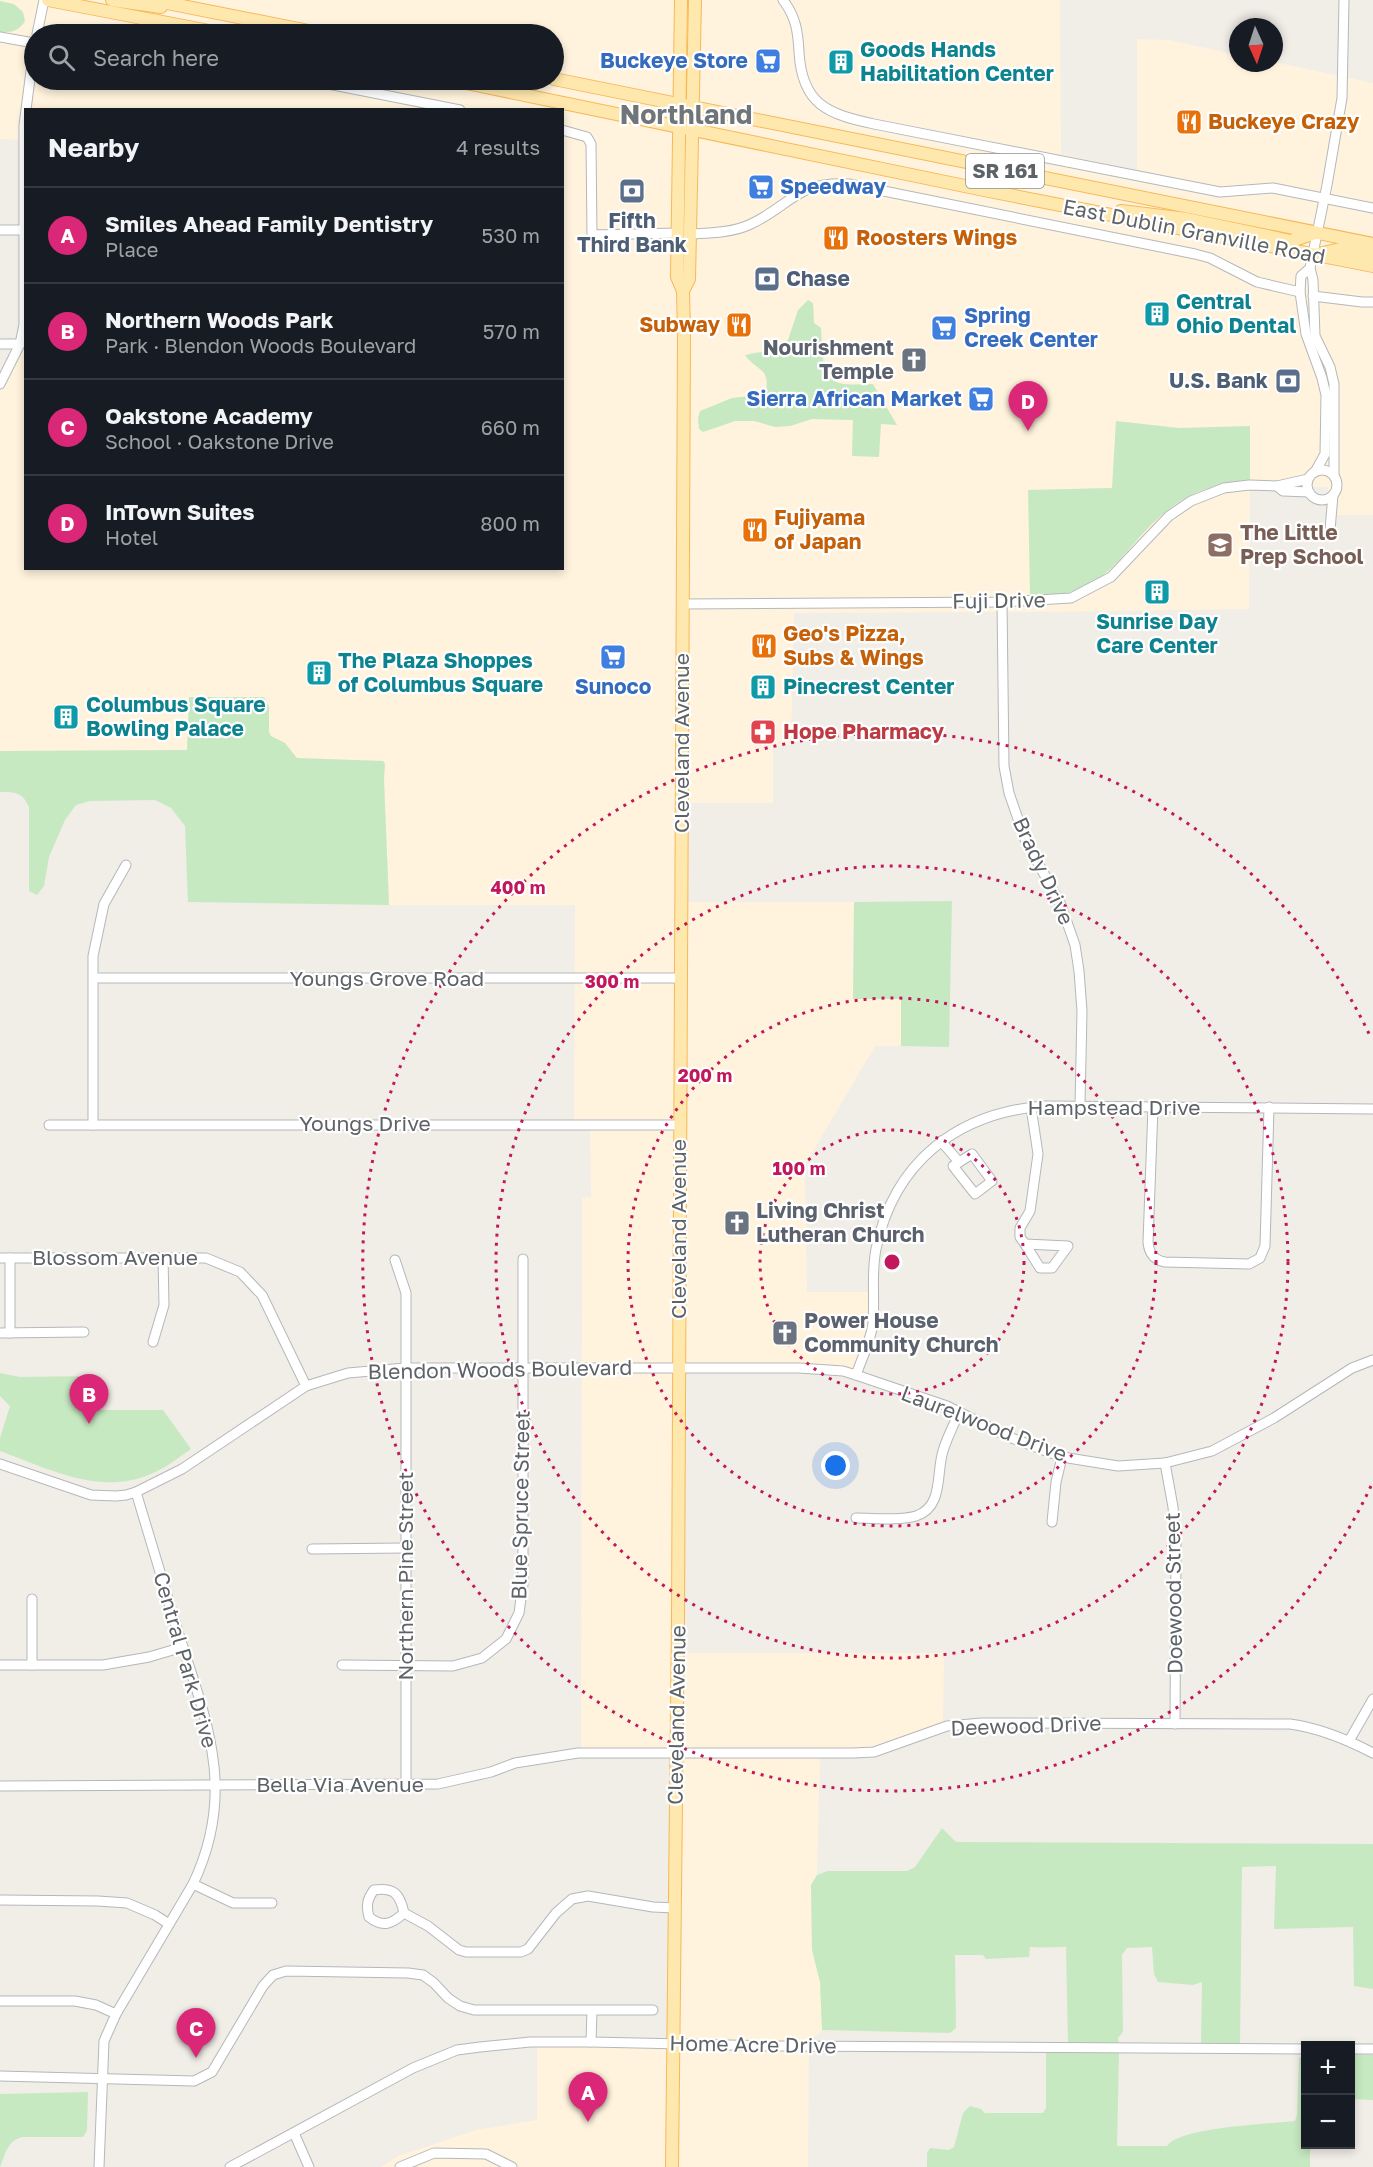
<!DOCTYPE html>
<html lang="en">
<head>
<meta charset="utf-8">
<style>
	body { margin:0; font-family:"Golos Text",sans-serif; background:#242831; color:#f1f3f6 }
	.controls { position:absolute; right:18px; bottom:18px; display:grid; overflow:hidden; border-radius:0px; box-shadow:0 3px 9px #0003 }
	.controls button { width:54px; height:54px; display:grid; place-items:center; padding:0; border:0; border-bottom:2px solid #363941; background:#171b24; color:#f1f3f6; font:30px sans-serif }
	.compass { position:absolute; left:1229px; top:18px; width:54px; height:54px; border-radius:50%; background:#171b24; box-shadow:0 3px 9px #0003; rotate:177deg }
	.you { position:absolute; left:836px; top:1466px; width:21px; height:21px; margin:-15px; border:4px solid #fff; border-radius:50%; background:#1a73e8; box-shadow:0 0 0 9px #1a73e833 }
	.badge { display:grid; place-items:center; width:39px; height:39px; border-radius:50%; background:#db2777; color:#fff; font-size:20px; font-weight:700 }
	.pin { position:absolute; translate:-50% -50px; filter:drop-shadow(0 2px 3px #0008) }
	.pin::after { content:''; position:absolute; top:32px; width:21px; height:18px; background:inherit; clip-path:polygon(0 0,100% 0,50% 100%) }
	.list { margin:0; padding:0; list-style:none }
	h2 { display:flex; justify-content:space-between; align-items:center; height:78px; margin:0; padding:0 24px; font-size:26px }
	h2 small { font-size:20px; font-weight:400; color:#9ea1a6 }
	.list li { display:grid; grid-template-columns:39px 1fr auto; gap:18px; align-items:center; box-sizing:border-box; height:96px; padding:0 24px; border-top:2px solid #363941 }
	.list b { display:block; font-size:22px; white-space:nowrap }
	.list p { margin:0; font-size:20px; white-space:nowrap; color:#9ea1a6 }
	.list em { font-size:20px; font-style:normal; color:#9ea1a6 }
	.icon { flex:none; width:33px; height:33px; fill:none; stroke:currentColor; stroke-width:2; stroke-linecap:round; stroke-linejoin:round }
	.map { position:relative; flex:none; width:1373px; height:2167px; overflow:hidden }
	.search { position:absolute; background:#171b24; box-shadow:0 3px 9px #0003; left:24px; top:24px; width:540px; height:66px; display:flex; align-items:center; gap:15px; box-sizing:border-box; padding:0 21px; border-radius:33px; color:#9ea1a6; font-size:22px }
	.panel { position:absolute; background:#171b24; box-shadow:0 3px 9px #0003; left:24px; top:108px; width:540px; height:462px; border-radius:0px }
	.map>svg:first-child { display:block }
</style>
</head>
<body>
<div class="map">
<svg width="1373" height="2167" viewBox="0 0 1373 2167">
	<rect width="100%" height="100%" fill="#f1ede7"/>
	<!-- commercial -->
	<path fill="#fff3dd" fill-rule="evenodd" d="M0 0H1060L1061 154 1137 170V39L1169 40 1238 55V63L1274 62 1373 83V515H1328V487H1250L1249 609 1041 612 794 613 791 745 773 746V803H681V902H854L853 999H901V1046H875L805 1165 807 1292H874L873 1324 856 1374 826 1370H679L677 1653H944L943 1727 899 1744 820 1755 817 1875 811 1885 812 1950 820 1982 822 2030 809 2043 808 2167H381L398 2156 476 2130 537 2120V2043L672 2045 675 1754 581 1755 582 1198 591 1197 590 1126H574L575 905H389L384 779 385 764 383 761 296 758 285 743 271 736 269 732V706L188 750 0 751V384L7 372 24 313V140L0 139ZM34 34H554V80H34ZM26 110H562V568H26ZM813 303 814 323 821 328 826 371 832 380 840 384H873L896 425 881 424 852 455 853 420 812 419 790 426 775 427 754 421H735L703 432 745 397 766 394 767 381 764 370 747 359 749 353 781 349 788 340 798 310ZM1116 421 1179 428 1249 482 1219 484 1198 490 1178 501 1152 524 1028 490 1113 488Z"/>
	<!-- green -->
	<g fill="#c7e9c2">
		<path d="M0 1 14 4 23 12 25 21C19 31 11 33 0 32Z"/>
		<path d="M808 300 813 303 814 323 821 328C822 344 819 378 839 383 849 386 863 384 873 384L897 425 881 424 879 457 852 456 853 420 812 419 790 426 775 427 754 421H735L703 432 699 429 698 418 700 411 732 398 766 394C770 366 758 373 745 355L781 349 788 340 798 310Z"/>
		<path d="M1116 421 1179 428 1250 426V482C1210 482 1179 497 1151 525 1125 551 1109 580 1071 592 1059 596 1043 595 1030 595L1028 490 1112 488Z"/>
		<path d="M189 697H264L269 706V732L271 736 285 743 297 758 383 761 385 764 384 779 389 905 188 902 185 826 171 808 155 800 90 801 76 805 65 820 49 857 44 886 37 895 29 891V807C22 792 16 792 0 792V751L187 750Z"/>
		<polygon points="952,901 949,1047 901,1046 901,999 853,999 854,902"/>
		<path d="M0 1373 20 1377 92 1376V1410H163L191 1449C178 1458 166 1468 151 1474 100 1496 49 1469 0 1451V1438L10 1406 0 1396Z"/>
		<path d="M942 1828 956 1842 1373 1844V1989L1354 1986 1353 1927 1274 1929 1276 1866 1242 1867 1240 2045 1201 2044 1202 1982 1193 1985 1158 1982 1154 1974 1152 1947 1127 1948 1122 1955 1123 2032 1118 2038 1119 2044H1068L1066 1947C1053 1947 1043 1948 1030 1947L1029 1957 986 1959 983 1955H955L956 2028 950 2033 822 2030 820 1982 812 1950 811 1885 817 1875 828 1871H907L915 1867Z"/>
		<path d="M1046 2053H1119L1117 2146H1167C1180 2127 1270 2124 1295 2121L1297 2115 1299 2058 1305 2054 1306 2144 1310 2145V2167H927V2153L930 2148 949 2150 954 2147 963 2113 970 2106 981 2109 985 2113H1043L1046 2108Z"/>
		<polygon points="1351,2054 1373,2055 1373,2100 1351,2099"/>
		<path d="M88 2092 87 2130 83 2137H22C6 2142 6 2154 0 2167V2094Z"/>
	</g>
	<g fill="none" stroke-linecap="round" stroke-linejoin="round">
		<defs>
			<g id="minor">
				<path d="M783 0C796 17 798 32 799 52 802 105 828 114 874 124L1220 192 1273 188 1373 208"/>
				<polyline points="37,34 44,0"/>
				<polyline points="0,37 34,43"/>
				<polyline points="308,80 460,110"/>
				<polyline points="562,130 587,137 591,144 592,235 677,233"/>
				<polyline points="0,230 25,230"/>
				<path d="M690 234C710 233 732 233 751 224 791 205 797 181 849 184L1195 254 1210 258 1257 282 1300 292"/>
				<polyline points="1310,268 1301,276 1300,292 1306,334 1322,378 1326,395 1325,454 1315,472"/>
				<polyline points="1313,296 1362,302 1373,302"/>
				<polyline points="0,344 20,344"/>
				<polyline points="0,384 20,344 24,325 24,125 34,48"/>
				<circle cx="1322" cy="485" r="15"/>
				<polyline points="1334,476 1334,384 1330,367 1315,336 1313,280 1310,268 1327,185 1342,98 1344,0"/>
				<polyline points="1277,486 1283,491 1309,492"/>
				<polyline points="1330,530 1333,495"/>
				<polyline points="1002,602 1004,766 1009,793 1025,839 1061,905 1075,945 1079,971 1082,1011 1080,1105"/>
				<polyline points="683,604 1002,602 1071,598 1111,577 1169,516 1191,501 1224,488 1249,485 1277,486 1308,479"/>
				<polyline points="94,978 680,978"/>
				<path d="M1153 1107 1148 1242C1149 1254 1154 1260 1165 1262L1249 1264 1260 1258 1265 1246 1269 1107"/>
				<polyline points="49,1125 680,1125"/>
				<polyline points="93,1125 93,956 104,904 126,865"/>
				<polyline points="941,1141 959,1162"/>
				<polygon points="972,1154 992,1181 975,1194 953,1166"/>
				<polyline points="1025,1244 1020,1237 1020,1228 1030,1211 1038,1154 1031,1107"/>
				<polygon points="1025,1244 1068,1246 1052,1268 1040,1268"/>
				<polyline points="0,1258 206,1258 240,1272 262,1295 306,1386"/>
				<polyline points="10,1258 10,1333"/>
				<polyline points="395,1260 406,1293 406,1784"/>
				<polyline points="0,1333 84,1332"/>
				<polyline points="153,1342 164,1305 163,1257"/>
				<path d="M856 1375C862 1358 871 1340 873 1323 875 1298 871 1273 876 1249 894 1162 957 1113 1044 1106L1373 1109"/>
				<polyline points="1165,1463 1173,1507 1176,1545 1175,1724"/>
				<polyline points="0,1464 91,1495 116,1496 126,1495 136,1492 182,1469 306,1386 348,1373 405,1368 799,1368 843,1371 856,1375 947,1406 1009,1437 1062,1457 1118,1466 1165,1463 1212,1451 1274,1418 1352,1368 1373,1360"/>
				<path d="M856 1518C875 1518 898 1521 916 1516 944 1507 936 1472 943 1451 947 1437 954 1425 959 1412"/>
				<polyline points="1052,1522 1056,1482 1062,1457"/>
				<polyline points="312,1549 405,1548"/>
				<polyline points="0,1665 103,1665 149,1657 183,1647"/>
				<polyline points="32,1665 32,1599"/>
				<polyline points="342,1665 453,1666 482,1658 506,1639 519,1613 523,1584 523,1259"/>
				<polyline points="1349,1741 1373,1699"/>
				<path d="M0 1786 438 1784 491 1772 515 1763 578 1753H853L874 1752 947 1726 982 1723 1290 1724C1320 1728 1346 1739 1373 1753"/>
				<polyline points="193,1884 233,1903 272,1903"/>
				<polyline points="0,1900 98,1901 127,1903 155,1915 169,1924"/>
				<path d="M404 1913C392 1924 383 1928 369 1917 366 1906 367 1899 374 1890 394 1887 400 1894 404 1913L428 1926 459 1950 466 1952H521L528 1949 556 1913 572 1899 588 1896 653 1907 675 1908"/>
				<polyline points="0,2001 75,2001 96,2005 116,2014"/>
				<polyline points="591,2042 592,2011"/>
				<polyline points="1350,2049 1373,2049"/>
				<polyline points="0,2076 194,2081 212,2072 263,1986 273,1975 286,1971 408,1973 423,1975 434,1983 448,1998 460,2006 474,2010 653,2010"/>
				<polyline points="294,2133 309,2167"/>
				<path d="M99 2167 104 2041 116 2014 193 1884C237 1792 207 1722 178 1632 164 1586 150 1539 136 1492"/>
				<polyline points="230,2167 413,2068 457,2050 480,2047 530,2042 591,2042 778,2046 1306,2049"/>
				<polyline points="400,2167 434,2153 486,2154 512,2167"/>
			</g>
			<g id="major">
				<polyline points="48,0 225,34"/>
				<polyline points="112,0 161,7"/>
				<polyline points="152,0 324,34"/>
				<polyline points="554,79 1373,244"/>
				<polyline points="452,80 989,191 1373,266"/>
				<polyline points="1121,211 1187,219 1291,241 1315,233"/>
				<polyline points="1318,254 1340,249 1373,255"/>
				<polyline points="683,291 689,279 695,0"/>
				<polyline points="672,2167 678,1618 684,333 683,291 677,277 681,0"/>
			</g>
		</defs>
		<!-- minor casing -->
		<use href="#minor" stroke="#b4b8bb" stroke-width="11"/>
		<!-- major casing -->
		<use href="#major" stroke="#f7b859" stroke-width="14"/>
		<!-- minor -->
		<use href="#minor" stroke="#fff" stroke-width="9"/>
		<!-- major -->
		<use href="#major" stroke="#ffe8ad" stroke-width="12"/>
	</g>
	<!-- distance rings -->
	<g fill="none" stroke="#c2185b" stroke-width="3" stroke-dasharray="3 6">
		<circle cx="892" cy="1262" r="132"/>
		<circle cx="892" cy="1262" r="264"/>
		<circle cx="892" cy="1262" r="396"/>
		<path d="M1371 1486A529 529 0 1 1 1371 1038"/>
	</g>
	<!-- icons -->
	<defs>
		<symbol id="supermarket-square" viewBox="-11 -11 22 22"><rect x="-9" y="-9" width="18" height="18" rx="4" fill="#3f7fe0" stroke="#fff"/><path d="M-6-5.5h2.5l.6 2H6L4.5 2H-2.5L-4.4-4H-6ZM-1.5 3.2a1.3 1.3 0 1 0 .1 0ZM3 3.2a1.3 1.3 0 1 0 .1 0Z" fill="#fff"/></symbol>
		<symbol id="building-square" viewBox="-11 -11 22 22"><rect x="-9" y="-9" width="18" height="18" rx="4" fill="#0f9aa8" stroke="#fff"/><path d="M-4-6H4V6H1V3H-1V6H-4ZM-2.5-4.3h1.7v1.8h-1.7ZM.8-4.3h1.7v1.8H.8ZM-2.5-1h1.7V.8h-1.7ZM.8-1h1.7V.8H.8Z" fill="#fff"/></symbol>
		<symbol id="restaurant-square" viewBox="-11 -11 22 22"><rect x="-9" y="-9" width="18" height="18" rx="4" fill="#e8710a" stroke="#fff"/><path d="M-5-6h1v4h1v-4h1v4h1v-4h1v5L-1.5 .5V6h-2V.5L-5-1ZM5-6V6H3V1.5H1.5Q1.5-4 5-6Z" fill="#fff"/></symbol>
		<symbol id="bank-square" viewBox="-11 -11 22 22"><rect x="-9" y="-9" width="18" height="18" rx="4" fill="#5c6f8a" stroke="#fff"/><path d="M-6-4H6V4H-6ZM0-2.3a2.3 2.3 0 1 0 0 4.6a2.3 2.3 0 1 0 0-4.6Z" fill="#fff"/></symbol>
		<symbol id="church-square" viewBox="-11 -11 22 22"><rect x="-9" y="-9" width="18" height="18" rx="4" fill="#6b7280" stroke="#fff"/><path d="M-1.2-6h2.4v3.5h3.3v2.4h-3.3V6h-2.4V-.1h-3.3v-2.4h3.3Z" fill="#fff"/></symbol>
		<symbol id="school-square" viewBox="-11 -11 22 22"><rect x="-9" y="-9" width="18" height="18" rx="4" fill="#8d6e63" stroke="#fff"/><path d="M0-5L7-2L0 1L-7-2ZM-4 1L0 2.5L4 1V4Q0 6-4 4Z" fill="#fff"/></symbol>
		<symbol id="pharmacy-square" viewBox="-11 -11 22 22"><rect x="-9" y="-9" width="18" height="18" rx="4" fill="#e0444e" stroke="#fff"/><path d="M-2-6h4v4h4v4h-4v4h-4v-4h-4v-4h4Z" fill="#fff"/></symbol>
	</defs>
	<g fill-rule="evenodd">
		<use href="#supermarket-square" x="753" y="46" width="30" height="30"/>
		<use href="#building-square" x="826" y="47" width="30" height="30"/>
		<use href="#restaurant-square" x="1174" y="107" width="30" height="30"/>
		<use href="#supermarket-square" x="746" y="172" width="30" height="30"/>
		<use href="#bank-square" x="617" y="176" width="30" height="30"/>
		<use href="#restaurant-square" x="821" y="223" width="30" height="30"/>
		<use href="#bank-square" x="752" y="264" width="30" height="30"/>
		<use href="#building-square" x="1142" y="299" width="30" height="30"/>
		<use href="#restaurant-square" x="724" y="310" width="30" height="30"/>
		<use href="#supermarket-square" x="929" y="313" width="30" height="30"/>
		<use href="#church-square" x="899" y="345" width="30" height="30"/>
		<use href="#bank-square" x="1273" y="366" width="30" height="30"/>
		<use href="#supermarket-square" x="966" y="384" width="30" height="30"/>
		<use href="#restaurant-square" x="740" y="515" width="30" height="30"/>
		<use href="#school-square" x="1205" y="530" width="30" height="30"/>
		<use href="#building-square" x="1142" y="577" width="30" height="30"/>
		<use href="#restaurant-square" x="749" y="631" width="30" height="30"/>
		<use href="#supermarket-square" x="598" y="642" width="30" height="30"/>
		<use href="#building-square" x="304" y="658" width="30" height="30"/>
		<use href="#building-square" x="748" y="672" width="30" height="30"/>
		<use href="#building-square" x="51" y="702" width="30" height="30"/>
		<use href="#pharmacy-square" x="748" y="717" width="30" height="30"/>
		<use href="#church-square" x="722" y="1208" width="30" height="30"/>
		<use href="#church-square" x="770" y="1318" width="30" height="30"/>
	</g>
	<g text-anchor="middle" stroke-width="4.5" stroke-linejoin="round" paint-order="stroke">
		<!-- shield labels -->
		<rect fill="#fff" stroke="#8e9295" stroke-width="1.5" x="966" y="154" width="78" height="34" rx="4.5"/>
		<g font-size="20" font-weight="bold" fill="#5e6367">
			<text x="1005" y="178">SR 161</text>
		</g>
		<!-- culture labels -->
		<g font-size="21" font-weight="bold" fill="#0d838f" stroke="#fff" text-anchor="start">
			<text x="860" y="57">Goods Hands<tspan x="860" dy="24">Habilitation Center</tspan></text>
			<text x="1176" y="309">Central<tspan x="1176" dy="24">Ohio Dental</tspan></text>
			<text x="1157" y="629" text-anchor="middle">Sunrise Day<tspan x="1157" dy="24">Care Center</tspan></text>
			<text x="338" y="668">The Plaza Shoppes<tspan x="338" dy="24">of Columbus Square</tspan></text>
			<text x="783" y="694">Pinecrest Center</text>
			<text x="86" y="712">Columbus Square<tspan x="86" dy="24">Bowling Palace</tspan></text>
		</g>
		<!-- shop labels -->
		<g font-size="21" font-weight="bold" fill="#366cbe" stroke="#fff" text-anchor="end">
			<text x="748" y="68">Buckeye Store</text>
			<text x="780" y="194" text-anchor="start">Speedway</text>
			<text x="964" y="323" text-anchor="start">Spring<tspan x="964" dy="24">Creek Center</tspan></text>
			<text x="962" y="406">Sierra African Market</text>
			<text x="613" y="694" text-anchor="middle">Sunoco</text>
		</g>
		<!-- food labels -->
		<g font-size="21" font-weight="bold" fill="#c56008" stroke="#fff" text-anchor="start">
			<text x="1208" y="129">Buckeye Crazy</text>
			<text x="856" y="245">Roosters Wings</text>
			<text x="720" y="332" text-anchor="end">Subway</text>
			<text x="774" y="525">Fujiyama<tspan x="774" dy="24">of Japan</tspan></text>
			<text x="783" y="641">Geo's Pizza,<tspan x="783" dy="24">Subs &amp; Wings</tspan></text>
		</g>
		<!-- service labels -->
		<g font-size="21" font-weight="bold" fill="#4e5e75" stroke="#fff">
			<text x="632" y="228">Fifth<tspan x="632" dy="24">Third Bank</tspan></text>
			<text x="786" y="286" text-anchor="start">Chase</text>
			<text x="1268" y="388" text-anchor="end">U.S. Bank</text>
		</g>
		<!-- street labels -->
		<g font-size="21" fill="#5e6367" stroke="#fff">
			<text transform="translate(1194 232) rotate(11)" y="7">East Dublin Granville Road</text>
			<text transform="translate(999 601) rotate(-1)" y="7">Fuji Drive</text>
			<text transform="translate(682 743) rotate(-90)" y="7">Cleveland Avenue</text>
			<text transform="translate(1043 871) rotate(65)" y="7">Brady Drive</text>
			<text x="387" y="986">Youngs Grove Road</text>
			<text x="1114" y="1115">Hampstead Drive</text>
			<text x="365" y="1131">Youngs Drive</text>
			<text transform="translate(679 1229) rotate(-90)" y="7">Cleveland Avenue</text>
			<text x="115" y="1265">Blossom Avenue</text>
			<text transform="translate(500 1370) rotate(-1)" y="7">Blendon Woods Boulevard</text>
			<text transform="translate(984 1424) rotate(21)" y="7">Laurelwood Drive</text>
			<text transform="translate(521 1505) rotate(-89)" y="7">Blue Spruce Street</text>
			<text transform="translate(406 1576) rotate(-90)" y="7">Northern Pine Street</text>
			<text transform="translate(1174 1593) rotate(-91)" y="7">Doewood Street</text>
			<text transform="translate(185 1660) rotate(74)" y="7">Central Park Drive</text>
			<text transform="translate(677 1715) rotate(-89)" y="7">Cleveland Avenue</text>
			<text transform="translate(1026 1726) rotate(-2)" y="7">Deewood Drive</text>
			<text x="340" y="1792">Bella Via Avenue</text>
			<text transform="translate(753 2045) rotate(1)" y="7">Home Acre Drive</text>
		</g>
		<!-- worship labels -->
		<g font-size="21" font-weight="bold" fill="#5b616d" stroke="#fff" text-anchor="start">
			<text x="894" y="355" text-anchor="end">Nourishment<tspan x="894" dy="24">Temple</tspan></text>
			<text x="756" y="1218">Living Christ<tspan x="756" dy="24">Lutheran Church</tspan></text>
			<text x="804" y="1328">Power House<tspan x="804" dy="24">Community Church</tspan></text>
		</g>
		<!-- education labels -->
		<g font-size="21" font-weight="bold" fill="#785e54" stroke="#fff" text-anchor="start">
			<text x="1240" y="540">The Little<tspan x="1240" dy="24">Prep School</tspan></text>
		</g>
		<!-- health labels -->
		<g font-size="21" font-weight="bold" fill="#be3a42" stroke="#fff" text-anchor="start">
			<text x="783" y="739">Hope Pharmacy</text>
		</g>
		<!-- district labels -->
		<g font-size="27" font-weight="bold" fill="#6f7579" stroke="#fff">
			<text x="686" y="124">Northland</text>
		</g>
	</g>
	<circle cx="892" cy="1262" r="9" fill="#c2185b" stroke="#fff" stroke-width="3"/>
	<g font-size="18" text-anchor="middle" font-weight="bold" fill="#c2185b" stroke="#fff" stroke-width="4.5" stroke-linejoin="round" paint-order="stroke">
		<text x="518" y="894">400 m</text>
		<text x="612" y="988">300 m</text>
		<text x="705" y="1082">200 m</text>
		<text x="799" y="1175">100 m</text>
	</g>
</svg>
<div class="controls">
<button>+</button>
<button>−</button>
</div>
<svg class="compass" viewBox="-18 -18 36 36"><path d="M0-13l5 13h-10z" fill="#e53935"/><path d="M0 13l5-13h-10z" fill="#9ea1a6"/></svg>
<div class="you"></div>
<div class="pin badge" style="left:588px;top:2122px">A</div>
<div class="pin badge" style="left:89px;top:1424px">B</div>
<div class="pin badge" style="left:196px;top:2058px">C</div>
<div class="pin badge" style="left:1028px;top:431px">D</div>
<div class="search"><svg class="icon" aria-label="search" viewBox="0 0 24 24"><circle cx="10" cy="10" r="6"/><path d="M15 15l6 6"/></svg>Search here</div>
<section class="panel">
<h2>Nearby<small>4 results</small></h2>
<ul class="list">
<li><span class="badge">A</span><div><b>Smiles Ahead Family Dentistry</b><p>Place</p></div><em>530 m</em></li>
<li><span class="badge">B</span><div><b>Northern Woods Park</b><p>Park · Blendon Woods Boulevard</p></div><em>570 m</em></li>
<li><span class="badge">C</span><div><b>Oakstone Academy</b><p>School · Oakstone Drive</p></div><em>660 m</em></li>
<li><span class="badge">D</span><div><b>InTown Suites</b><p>Hotel</p></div><em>800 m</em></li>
</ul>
</section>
</div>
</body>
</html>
